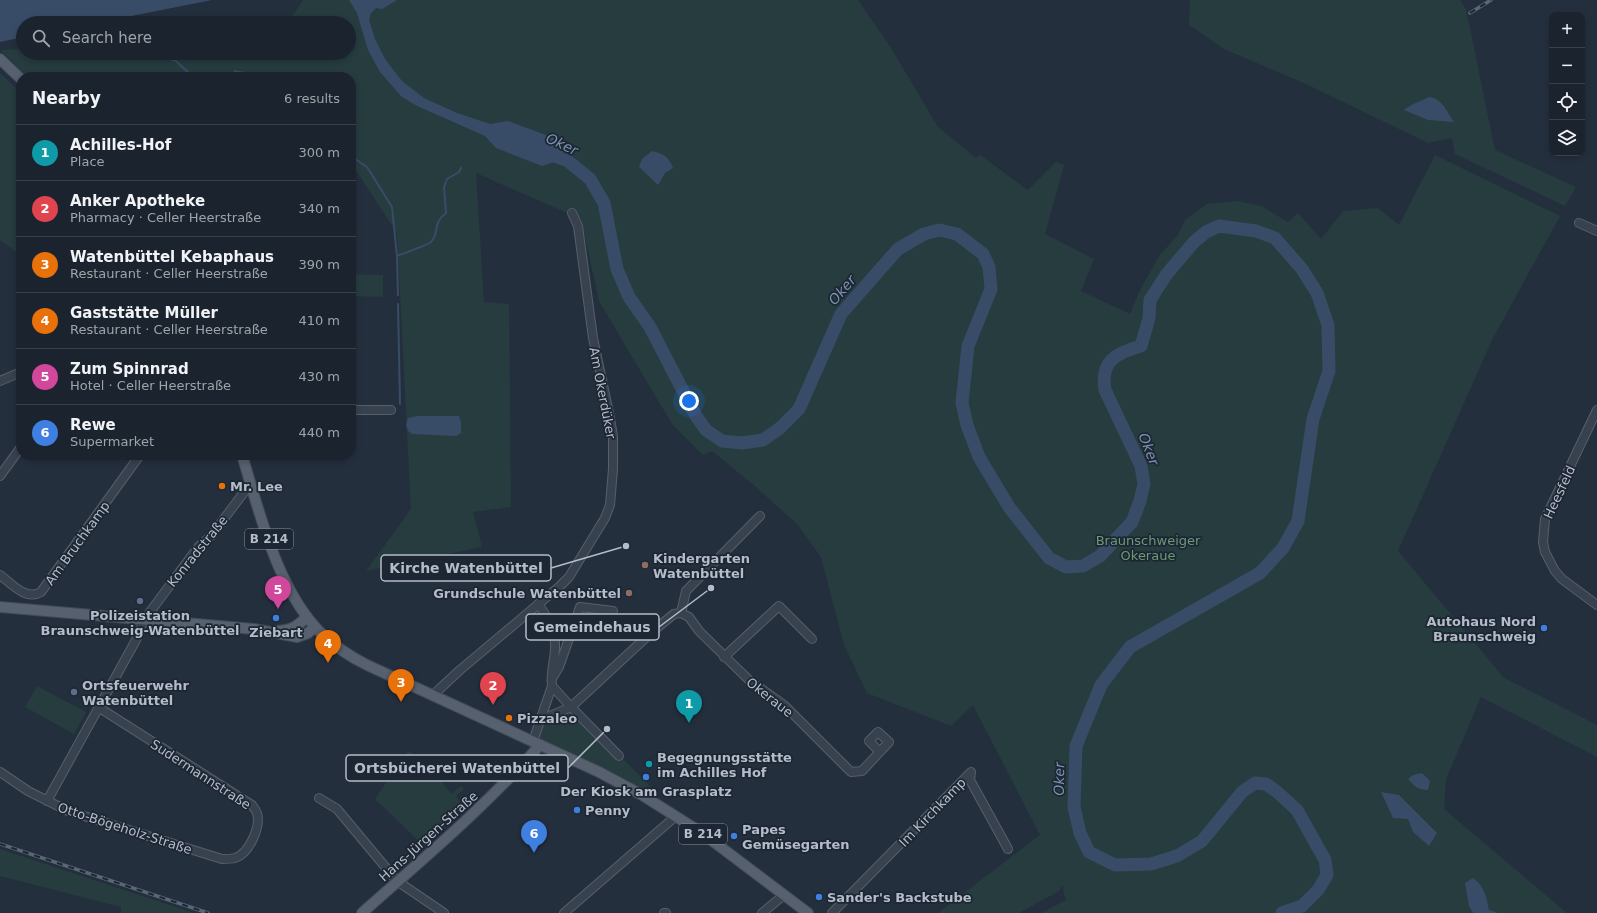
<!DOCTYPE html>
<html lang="en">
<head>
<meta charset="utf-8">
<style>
	body { margin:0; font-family:"DejaVu Sans",sans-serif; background:#242b36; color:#f1f3f6 }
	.controls { position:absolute; right:12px; top:12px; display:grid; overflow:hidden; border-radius:8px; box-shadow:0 2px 6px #0003 }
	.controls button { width:36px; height:36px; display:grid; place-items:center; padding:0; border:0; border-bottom:1px solid #39404a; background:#1b232e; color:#f1f3f6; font:20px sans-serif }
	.you { position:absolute; left:689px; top:401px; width:14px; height:14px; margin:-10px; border:3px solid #fff; border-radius:50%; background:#1a73e8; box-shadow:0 0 0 6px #1a73e833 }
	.badge { display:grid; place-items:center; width:26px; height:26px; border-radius:50%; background:#2563eb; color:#fff; font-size:13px; font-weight:700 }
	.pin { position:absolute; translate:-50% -33px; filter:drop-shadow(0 1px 2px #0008) }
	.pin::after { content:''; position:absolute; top:21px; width:14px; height:12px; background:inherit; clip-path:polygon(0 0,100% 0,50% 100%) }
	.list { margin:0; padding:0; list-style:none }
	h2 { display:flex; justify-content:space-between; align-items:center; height:52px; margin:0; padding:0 16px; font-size:17px }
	h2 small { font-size:13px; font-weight:400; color:#a0a4aa }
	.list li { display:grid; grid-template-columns:26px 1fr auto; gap:12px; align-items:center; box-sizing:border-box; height:56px; padding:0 16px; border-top:1px solid #39404a }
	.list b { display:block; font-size:15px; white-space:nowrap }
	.list p { margin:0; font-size:13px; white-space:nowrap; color:#a0a4aa }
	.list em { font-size:13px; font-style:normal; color:#a0a4aa }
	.icon { flex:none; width:22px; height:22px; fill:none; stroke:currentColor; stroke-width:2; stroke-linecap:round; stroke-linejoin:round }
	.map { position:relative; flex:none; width:1597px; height:913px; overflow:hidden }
	.search { position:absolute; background:#1b232e; box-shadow:0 2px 6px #0003; left:16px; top:16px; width:340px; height:44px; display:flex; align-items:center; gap:10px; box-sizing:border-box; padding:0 14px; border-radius:22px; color:#a0a4aa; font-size:15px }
	.panel { position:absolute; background:#1b232e; box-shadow:0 2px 6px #0003; left:16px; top:72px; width:340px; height:388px; border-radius:16px }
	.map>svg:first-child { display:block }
</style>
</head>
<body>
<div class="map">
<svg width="1597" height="913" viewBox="0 0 1597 913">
	<rect width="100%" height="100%" fill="#242f3e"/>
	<!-- green -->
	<g fill="#263c3f">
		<polygon points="303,0 858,0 891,48 938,127 976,158 980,155 1028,190 1056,162 1064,165 1045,234 1094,259 1081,291 1130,314 1139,292 1159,256 1177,236 1186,219 1207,204 1237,201 1261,206 1288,222 1298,213 1321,239 1343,211 1378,208 1399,225 1435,155 1560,216 1493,338 1398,551 1504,678 1597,725 1597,757 1481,697 1446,779 1444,809 1567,913 1041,913 1066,900 1064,895 1063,884 1059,891 1019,913 938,913 1040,835 973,705 951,726 867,693 844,645 821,557 797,524 756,487 712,451 703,455 672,424 599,301 581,219 476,173 484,302 509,304 511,507 473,512 482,547 366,571 411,509 397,233 353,166 351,166 351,77 278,77 234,70 233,77 28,77 0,50 23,49 23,53 147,53 154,59 157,53 349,53 349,23 180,23 184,20 229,18 273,22 289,21"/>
		<polygon points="1190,0 1460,0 1466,9 1495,150 1576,187 1565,206 1455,154 1452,138 1428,143 1306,84 1224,49 1189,25"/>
		<polygon points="0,73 21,93 21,255 0,240"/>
		<polygon points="351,274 383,275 383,297 351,296"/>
		<polygon points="37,686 86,712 74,734 25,707"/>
		<polygon points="571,707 648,784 663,807 533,741 540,720"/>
		<polygon points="408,751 417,756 431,770 429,772 437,780 439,778 451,794 461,786 464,789 456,796 461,804 470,797 473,801 424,846 375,799"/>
		<polygon points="0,849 194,913 121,913 121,907 0,876"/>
	</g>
	<!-- water -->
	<g fill="#394c67">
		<polygon points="0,0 212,0 96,23 23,23 23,37 0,42"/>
		<polygon points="349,0 397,0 382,9 376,8 371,13 369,20 375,39 385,59 402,81 424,98 457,113 490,124 508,121 554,138 565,149 558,161 542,166 496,148 485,136 415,105 401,96 380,72 368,50 357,13"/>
		<polygon points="234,70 278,77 233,77"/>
		<path d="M1429 97C1442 98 1447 112 1454 122L1428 120 1404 110C1412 103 1420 102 1429 97Z"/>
		<path d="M652 151C663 154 669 156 673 168L665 173 658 185 639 167 642 159Z"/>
		<polygon points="417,416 459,416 461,422 461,433 456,436 413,434 408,431 406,425 408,418"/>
		<path d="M1422 773 1430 781 1428 790C1418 790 1414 786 1408 779L1413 775Z"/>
		<polygon points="1381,792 1399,795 1437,833 1429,846 1413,832 1408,819 1393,818"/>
		<path d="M1473 878C1485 887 1486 896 1489 910L1498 913H1473L1469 906 1465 883Z"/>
	</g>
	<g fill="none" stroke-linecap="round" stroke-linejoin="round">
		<!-- stream -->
		<g stroke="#394c67" stroke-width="2">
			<polyline points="153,53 176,61 193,77"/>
			<polyline points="351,156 367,167 392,207 397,256 398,295"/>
			<path d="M397 256C402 254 430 244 431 242 440 233 432 223 446 213L444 187 447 179 459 172 461 168"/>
			<polyline points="398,304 400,404"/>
		</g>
		<!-- river -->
		<path stroke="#394c67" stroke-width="13" d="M544 152 568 161 590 179 604 203 617 269 629 297 650 327 696 416 706 430 722 441 742 443 763 440 780 428 799 409 841 314 898 249 924 234 939 230 957 234 983 254 989 267 991 289 968 346 962 403 967 425 979 457 1009 507 1049 558 1066 567 1083 566 1100 556 1132 522 1140 501 1144 484 1141 466 1105 390C1100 361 1116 353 1141 346L1149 318 1150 300 1166 275 1194 242 1206 232 1219 226 1256 231 1275 238 1302 269 1317 293 1328 325 1329 371 1313 419 1298 521 1283 548 1260 573 1130 647 1101 685 1076 746 1074 807 1080 833 1089 852 1115 865 1151 864 1177 856 1202 841 1242 792 1255 783 1266 784 1276 791 1297 810 1325 860 1327 875 1318 890 1302 906 1282 913"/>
		<defs>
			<g id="minor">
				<polyline points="1579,223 1597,231"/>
				<polyline points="0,381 21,372"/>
				<polyline points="351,410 391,410"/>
				<polyline points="1597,410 1545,519 1543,542 1545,552 1555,571 1562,579 1597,605"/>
				<polyline points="0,476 21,447"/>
				<path d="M0 575C12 584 26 601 41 592L140 455"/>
				<polyline points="681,613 689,617 699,631 750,681 784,705 851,772 862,771 889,742 878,732 869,741 880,752"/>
				<polyline points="724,657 779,606 812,639"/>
				<polyline points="553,677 559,667 580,607 613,611"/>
				<polyline points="552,686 571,707 619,756"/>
				<polyline points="433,695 460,670 560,586 569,577 605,518 610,505 613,469 613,436 609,413 593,338 578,226 572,213"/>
				<polyline points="540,720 571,707 653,631 674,614 681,613 686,591 760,516"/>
				<path d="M533 741 552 686C550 673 555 660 555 648 556 632 547 616 538 604"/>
				<path d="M0 772 28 791 68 811 222 859C226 859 231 859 235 858 249 854 261 827 257 813 256 810 253 807 252 805L98 707"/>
				<polyline points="319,798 337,809 397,881 444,913"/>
				<polyline points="47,801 136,640 144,620 199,546 211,536 251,483"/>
				<polyline points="564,913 676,816"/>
				<polyline points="664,913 666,913"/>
				<polyline points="762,913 784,895"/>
				<polyline points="832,913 971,772 970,780 1008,849"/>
			</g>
			<g id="major">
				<polyline points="0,59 21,79"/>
				<path d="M242 455C260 514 278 593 324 636 337 648 351 657 367 665L599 772 642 795 702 833 808 913"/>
				<polyline points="0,607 254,629 297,637 308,633 315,627"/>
				<path d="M277 631C292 630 296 627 307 617"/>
				<path d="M362 913C423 859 486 806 540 745"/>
			</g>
		</defs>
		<!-- minor casing -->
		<use href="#minor" stroke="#565f6c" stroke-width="10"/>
		<!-- major casing -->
		<use href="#major" stroke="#414a57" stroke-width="12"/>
		<!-- minor -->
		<use href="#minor" stroke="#38414e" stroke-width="8"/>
		<!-- major -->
		<use href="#major" stroke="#56606e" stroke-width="10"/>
		<defs>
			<g id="rail">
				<polyline points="1470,13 1491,0"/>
				<polyline points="0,844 208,913"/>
			</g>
		</defs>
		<!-- rail casing -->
		<use href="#rail" stroke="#5a6575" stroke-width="3.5"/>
		<!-- rail -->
		<use href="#rail" stroke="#1d2633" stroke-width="2" stroke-dasharray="6" stroke-linecap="butt"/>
	</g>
	<!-- markers -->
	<g fill="#e8710a" stroke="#1d2633" stroke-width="1.5">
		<circle cx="222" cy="486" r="4"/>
		<circle cx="509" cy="718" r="4"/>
	</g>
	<g fill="#8d6e63" stroke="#1d2633" stroke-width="1.5">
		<circle cx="645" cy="565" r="4"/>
		<circle cx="629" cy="593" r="4"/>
	</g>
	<g fill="#5c6f8a" stroke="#1d2633" stroke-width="1.5">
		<circle cx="140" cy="601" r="4"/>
		<circle cx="74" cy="692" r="4"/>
	</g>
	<g fill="#3f7fe0" stroke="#1d2633" stroke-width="1.5">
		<circle cx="276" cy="618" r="4"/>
		<circle cx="1544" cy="628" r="4"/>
		<circle cx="646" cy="777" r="4"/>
		<circle cx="577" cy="810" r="4"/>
		<circle cx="734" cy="836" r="4"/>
		<circle cx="819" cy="897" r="4"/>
	</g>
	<circle fill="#0f9aa8" stroke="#1d2633" stroke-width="1.5" cx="649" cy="764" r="4"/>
	<g text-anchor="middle" stroke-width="3.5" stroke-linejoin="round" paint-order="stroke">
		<!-- shield labels -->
		<g fill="#1d2633" stroke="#878f9c" stroke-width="1">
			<rect x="245" y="529" width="48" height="20" rx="3"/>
			<rect x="679" y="824" width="48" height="20" rx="3"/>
		</g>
		<g font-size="12" font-weight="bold" fill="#b4bcc9">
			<text x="269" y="543">B 214</text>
			<text x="703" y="838">B 214</text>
		</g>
		<!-- street labels -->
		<g font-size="13" fill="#b4bcc9" stroke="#1d2633">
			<text transform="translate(603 393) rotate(79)" y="5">Am Okerdüker</text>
			<text transform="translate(1559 492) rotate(-65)" y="5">Heesfeld</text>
			<text transform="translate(77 543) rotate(-54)" y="5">Am Bruchkamp</text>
			<text transform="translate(197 551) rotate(-51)" y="5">Konradstraße</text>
			<text transform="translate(770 697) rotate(38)" y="5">Okeraue</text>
			<text transform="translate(201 774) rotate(33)" y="5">Sudermannstraße</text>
			<text transform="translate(932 812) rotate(-46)" y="5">Im Kirchkamp</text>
			<text transform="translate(125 828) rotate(18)" y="5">Otto-Bögeholz-Straße</text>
			<text transform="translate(428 836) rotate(-42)" y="5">Hans-Jürgen-Straße</text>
		</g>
		<!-- poi labels -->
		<g font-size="13" font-weight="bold" fill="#b4bcc9" stroke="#1d2633" text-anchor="start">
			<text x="230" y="491">Mr. Lee</text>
			<text x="653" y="563">Kindergarten<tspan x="653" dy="15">Watenbüttel</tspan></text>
			<text x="621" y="598" text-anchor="end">Grundschule Watenbüttel</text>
			<text x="140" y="620" text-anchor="middle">Polizeistation<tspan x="140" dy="15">Braunschweig-Watenbüttel</tspan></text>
			<text x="1536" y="626" text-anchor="end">Autohaus Nord<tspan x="1536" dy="15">Braunschweig</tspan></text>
			<text x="276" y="637" text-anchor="middle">Ziebart</text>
			<text x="82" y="690">Ortsfeuerwehr<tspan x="82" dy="15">Watenbüttel</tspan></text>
			<text x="517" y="723">Pizzaleo</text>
			<text x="657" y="762">Begegnungsstätte<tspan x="657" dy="15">im Achilles Hof</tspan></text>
			<text x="646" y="796" text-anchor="middle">Der Kiosk am Grasplatz</text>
			<text x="585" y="815">Penny</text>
			<text x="742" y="834">Papes<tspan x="742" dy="15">Gemüsegarten</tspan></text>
			<text x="827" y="902">Sander's Backstube</text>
		</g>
		<!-- park labels -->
		<g font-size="13" fill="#6b9a76" stroke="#1d2633">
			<text x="1148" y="545">Braunschweiger<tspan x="1148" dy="15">Okeraue</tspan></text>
		</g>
		<!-- water labels -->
		<g font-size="14" font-style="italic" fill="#7c92b1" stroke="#1d2633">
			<text transform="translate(562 144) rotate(25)" y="5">Oker</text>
			<text transform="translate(842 290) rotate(-50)" y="5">Oker</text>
			<text transform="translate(1149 449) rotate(69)" y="5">Oker</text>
			<text transform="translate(1059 779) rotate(-89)" y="5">Oker</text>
		</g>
	</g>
	<!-- callouts -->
	<path fill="none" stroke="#b4bcc9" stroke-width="1.5" d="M626 546L551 568M711 588L659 627M607 729L568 768"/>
	<g fill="#b4bcc9" stroke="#1d2633" stroke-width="1.5">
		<circle cx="626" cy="546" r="4"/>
		<circle cx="711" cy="588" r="4"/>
		<circle cx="607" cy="729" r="4"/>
	</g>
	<g fill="#1d2633" stroke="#b4bcc9" stroke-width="1.5">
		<rect x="381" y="555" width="170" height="26" rx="4"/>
		<rect x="526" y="614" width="133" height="26" rx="4"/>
		<rect x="346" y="755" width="222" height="26" rx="4"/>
	</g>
	<g font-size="14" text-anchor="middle" font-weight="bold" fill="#b4bcc9">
		<text x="466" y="573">Kirche Watenbüttel</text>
		<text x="592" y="632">Gemeindehaus</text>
		<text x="457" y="773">Ortsbücherei Watenbüttel</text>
	</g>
</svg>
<div class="controls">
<button>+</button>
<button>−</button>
<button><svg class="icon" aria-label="locate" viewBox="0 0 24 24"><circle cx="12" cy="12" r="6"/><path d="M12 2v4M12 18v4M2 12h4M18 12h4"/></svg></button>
<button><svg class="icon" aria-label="layers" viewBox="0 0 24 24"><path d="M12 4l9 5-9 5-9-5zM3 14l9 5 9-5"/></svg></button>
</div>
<div class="you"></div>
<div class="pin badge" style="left:689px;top:723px;background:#0f9aa8">1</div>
<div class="pin badge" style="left:493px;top:705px;background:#e0444e">2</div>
<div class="pin badge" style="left:401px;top:702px;background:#e8710a">3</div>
<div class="pin badge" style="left:328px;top:663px;background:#e8710a">4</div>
<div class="pin badge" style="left:278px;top:609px;background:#d1479c">5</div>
<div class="pin badge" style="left:534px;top:853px;background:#3f7fe0">6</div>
<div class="search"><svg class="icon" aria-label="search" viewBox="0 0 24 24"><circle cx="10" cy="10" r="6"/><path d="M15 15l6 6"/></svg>Search here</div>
<section class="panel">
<h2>Nearby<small>6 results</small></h2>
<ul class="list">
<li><span class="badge" style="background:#0f9aa8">1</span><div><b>Achilles-Hof</b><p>Place</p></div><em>300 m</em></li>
<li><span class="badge" style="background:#e0444e">2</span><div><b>Anker Apotheke</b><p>Pharmacy · Celler Heerstraße</p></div><em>340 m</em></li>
<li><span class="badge" style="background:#e8710a">3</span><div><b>Watenbüttel Kebaphaus</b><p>Restaurant · Celler Heerstraße</p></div><em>390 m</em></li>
<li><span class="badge" style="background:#e8710a">4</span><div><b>Gaststätte Müller</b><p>Restaurant · Celler Heerstraße</p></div><em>410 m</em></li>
<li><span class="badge" style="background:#d1479c">5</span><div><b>Zum Spinnrad</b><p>Hotel · Celler Heerstraße</p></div><em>430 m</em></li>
<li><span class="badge" style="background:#3f7fe0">6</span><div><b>Rewe</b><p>Supermarket</p></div><em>440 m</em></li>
</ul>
</section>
</div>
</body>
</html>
